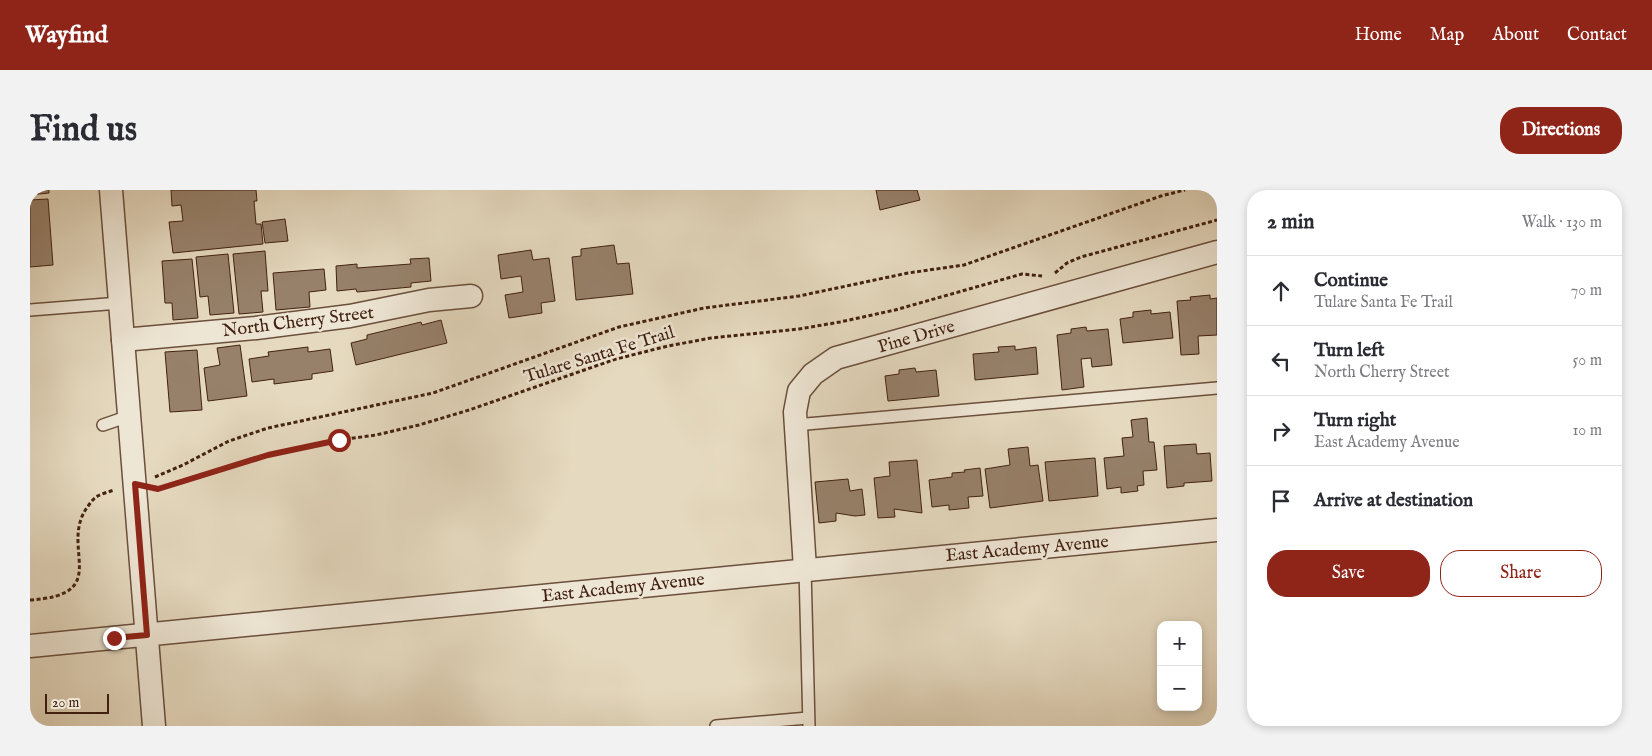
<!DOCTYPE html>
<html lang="en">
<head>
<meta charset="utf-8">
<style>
	body { margin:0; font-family:"IM FELL English",serif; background:#f2f2f3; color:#2b2b33 }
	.controls { position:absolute; right:15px; bottom:15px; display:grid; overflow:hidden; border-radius:10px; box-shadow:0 2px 8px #0003 }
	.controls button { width:45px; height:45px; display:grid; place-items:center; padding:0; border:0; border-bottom:1px solid #e1e1e2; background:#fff; color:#2b2b33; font:25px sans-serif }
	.scale { position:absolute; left:15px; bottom:12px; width:64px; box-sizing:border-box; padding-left:5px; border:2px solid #422111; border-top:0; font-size:14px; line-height:18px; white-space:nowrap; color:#422111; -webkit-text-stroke:4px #eee6d5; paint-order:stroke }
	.stop { position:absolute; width:15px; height:15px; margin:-11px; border:4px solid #8f2418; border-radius:50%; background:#fff }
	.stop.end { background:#8f2418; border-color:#fff; box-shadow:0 1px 5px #0008 }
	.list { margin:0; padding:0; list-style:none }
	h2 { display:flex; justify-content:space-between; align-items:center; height:65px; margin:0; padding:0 20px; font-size:21px }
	h2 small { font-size:16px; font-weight:400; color:#7c7c81 }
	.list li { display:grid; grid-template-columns:32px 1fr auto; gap:15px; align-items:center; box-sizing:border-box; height:70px; padding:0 20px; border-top:1px solid #e1e1e2 }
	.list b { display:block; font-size:19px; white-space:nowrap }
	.list p { margin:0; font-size:16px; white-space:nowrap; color:#7c7c81 }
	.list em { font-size:16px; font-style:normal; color:#7c7c81 }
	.actions { display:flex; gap:10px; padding:15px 20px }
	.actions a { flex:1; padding:11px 0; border:1px solid #8f2418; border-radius:20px; text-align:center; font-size:18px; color:#8f2418 }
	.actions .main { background:#8f2418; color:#fff }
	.icon { flex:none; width:28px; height:28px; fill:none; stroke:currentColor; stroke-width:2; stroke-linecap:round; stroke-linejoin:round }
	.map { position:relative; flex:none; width:1187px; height:536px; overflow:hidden; border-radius:20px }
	header { display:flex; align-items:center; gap:30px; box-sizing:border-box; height:70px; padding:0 25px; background:#8f2418; color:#fff }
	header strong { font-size:24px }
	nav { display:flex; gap:28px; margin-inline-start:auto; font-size:18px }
	.intro { display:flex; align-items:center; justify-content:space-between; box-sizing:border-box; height:120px; padding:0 30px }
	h1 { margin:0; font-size:35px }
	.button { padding:12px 22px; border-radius:20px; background:#8f2418; color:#fff; font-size:18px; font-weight:700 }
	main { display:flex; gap:30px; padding:0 30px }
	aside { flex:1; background:#fff; border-radius:20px; box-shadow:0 2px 8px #0003 }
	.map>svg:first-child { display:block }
</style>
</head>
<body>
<header>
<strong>Wayfind</strong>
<nav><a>Home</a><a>Map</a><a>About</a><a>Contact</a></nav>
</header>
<div class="intro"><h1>Find us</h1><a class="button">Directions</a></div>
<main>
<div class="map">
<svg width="1187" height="536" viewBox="0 0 1187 536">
	<rect width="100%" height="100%" fill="#e5d9bf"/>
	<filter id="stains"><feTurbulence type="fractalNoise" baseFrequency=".004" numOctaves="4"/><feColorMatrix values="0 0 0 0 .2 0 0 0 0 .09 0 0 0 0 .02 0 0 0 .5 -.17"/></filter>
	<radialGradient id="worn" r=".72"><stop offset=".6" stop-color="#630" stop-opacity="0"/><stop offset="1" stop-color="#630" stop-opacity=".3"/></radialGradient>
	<!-- building -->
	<g fill="#97816b" stroke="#422111">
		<polygon points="0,0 19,0 19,3 0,5"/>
		<polygon points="141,0 226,0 227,11 224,11 226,34 231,34 233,54 143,63 139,32 153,31 151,15 142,16"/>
		<polygon points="846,0 887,0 890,10 850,20"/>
		<polygon points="18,9 23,75 0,77 0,10"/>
		<polygon points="255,29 258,51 235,53 232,32"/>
		<polygon points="584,55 587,74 599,73 603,104 546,110 542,67 551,66 551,59"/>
		<polygon points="501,60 503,70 519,68 525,111 511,113 512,123 479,128 475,105 493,102 491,86 471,89 468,65"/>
		<polygon points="235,61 238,101 231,101 233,122 209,124 203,64"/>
		<polygon points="198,64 204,123 180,125 178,106 170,107 166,67"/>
		<polygon points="399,68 401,91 381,93 381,97 327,102 326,99 307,101 306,76 327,74 327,78 381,74 380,69"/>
		<polygon points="162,69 168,128 143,130 142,113 135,113 132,71"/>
		<polygon points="294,79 296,100 279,102 280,117 246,120 243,83"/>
		<polygon points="1180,105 1180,109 1187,108 1187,145 1168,146 1169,164 1151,165 1147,111 1161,110 1160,107"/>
		<polygon points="1121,120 1121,124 1140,122 1143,148 1093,153 1090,129 1103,127 1103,122"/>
		<polygon points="411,130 417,153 326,175 321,153 337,149 337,145 391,132 392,135"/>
		<polygon points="1056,137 1057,141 1078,139 1082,175 1062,177 1061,168 1051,169 1054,197 1032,200 1027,145 1041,143 1041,139"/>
		<polygon points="210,155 217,206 178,211 174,178 190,175 187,158"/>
		<polygon points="985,156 985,160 1006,157 1008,184 945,190 943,164 969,162 968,157"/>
		<polygon points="278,157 278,162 300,159 303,181 282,184 282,189 244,194 244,189 222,192 219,169 239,166 238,162"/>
		<polygon points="167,160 172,220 140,222 135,162"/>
		<polygon points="885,178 886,182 906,180 909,206 858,211 855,186 869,184 869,180"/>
		<polygon points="1117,228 1119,252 1124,252 1127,280 1113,281 1114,295 1107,296 1108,301 1091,303 1091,297 1077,299 1074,268 1094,266 1092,248 1103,247 1101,230"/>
		<polygon points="1166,254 1167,264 1180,263 1182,291 1154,293 1154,296 1137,298 1134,256"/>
		<polygon points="998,257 1000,276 1008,275 1013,311 960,318 955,279 980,275 978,259"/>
		<polygon points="1065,268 1068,306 1019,311 1015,272"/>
		<polygon points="887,270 892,323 864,319 865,327 848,328 844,288 860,286 859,272"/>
		<polygon points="950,278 953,306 938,307 939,318 919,320 919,315 902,317 899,290 922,287 922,283 935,282 934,280"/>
		<polygon points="818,289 820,301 832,299 835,325 825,326 806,323 806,331 789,333 785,292"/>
	</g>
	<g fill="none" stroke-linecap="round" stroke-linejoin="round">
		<defs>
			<g id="service">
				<polyline points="0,120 90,113"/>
				<polyline points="73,235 99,226"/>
				<polyline points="765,235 1187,198"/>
				<polyline points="775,379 779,536"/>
				<polyline points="686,536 778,528"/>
			</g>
			<g id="minor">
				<polyline points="81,0 124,536"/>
				<polyline points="93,150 226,138 320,126 399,110 441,106"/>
				<polyline points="775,379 765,222 769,201 783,184 806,168 1187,62"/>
				<polyline points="0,456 1187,340"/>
			</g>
		</defs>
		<!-- service casing -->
		<use href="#service" stroke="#6b4f3c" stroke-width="14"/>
		<!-- minor casing -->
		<use href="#minor" stroke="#6b4f3c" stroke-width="25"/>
		<!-- path -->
		<g stroke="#422111" stroke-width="3" stroke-dasharray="4 2.5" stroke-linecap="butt">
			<polyline points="1025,83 1037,73 1051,67 1187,30"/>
			<polyline points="125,287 153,275 199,251 238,238 403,203 589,137 674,118 769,106 878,83 934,75 1131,6 1155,0"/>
			<polyline points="127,299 238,265 309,250 346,245 389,235 439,220 586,169 638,156 681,148 769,139 810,132 865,120 992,84 1012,86"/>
			<path d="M0 410C83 405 30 359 56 319 59 315 62 310 66 307 71 304 78 302 84 300"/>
		</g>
		<!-- service -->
		<use href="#service" stroke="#eee6d5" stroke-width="11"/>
		<!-- minor -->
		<use href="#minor" stroke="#eee6d5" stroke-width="22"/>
	</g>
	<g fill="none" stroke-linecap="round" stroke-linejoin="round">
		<!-- route -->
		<polyline stroke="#8f2418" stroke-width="6" points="84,448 117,445 105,294 128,299 238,265 309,250"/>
	</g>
	<g text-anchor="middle" stroke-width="5" stroke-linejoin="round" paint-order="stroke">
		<!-- street labels -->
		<g font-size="18" fill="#422111" stroke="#eee6d5">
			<text transform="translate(268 131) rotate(-7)" y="6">North Cherry Street</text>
			<text transform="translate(886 146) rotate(-16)" y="6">Pine Drive</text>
			<text transform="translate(569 164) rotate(-17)" y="6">Tulare Santa Fe Trail</text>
			<text transform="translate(997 358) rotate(-5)" y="6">East Academy Avenue</text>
			<text transform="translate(593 397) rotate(-6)" y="6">East Academy Avenue</text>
		</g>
	</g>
	<rect width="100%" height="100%" filter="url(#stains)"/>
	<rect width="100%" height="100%" fill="url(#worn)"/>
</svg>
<div class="controls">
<button>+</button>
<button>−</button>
</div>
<div class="scale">20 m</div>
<div class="stop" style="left:309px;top:250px"></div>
<div class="stop end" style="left:84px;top:448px"></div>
</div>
<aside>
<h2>2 min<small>Walk · 130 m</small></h2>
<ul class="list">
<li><svg class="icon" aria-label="ahead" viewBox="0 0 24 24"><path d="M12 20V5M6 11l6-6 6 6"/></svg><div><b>Continue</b><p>Tulare Santa Fe Trail</p></div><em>70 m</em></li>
<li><svg class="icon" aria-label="left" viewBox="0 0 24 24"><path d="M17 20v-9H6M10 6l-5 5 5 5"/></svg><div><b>Turn left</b><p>North Cherry Street</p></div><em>50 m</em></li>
<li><svg class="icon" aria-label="right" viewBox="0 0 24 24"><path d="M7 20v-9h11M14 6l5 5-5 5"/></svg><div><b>Turn right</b><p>East Academy Avenue</p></div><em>10 m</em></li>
<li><svg class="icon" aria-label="arrive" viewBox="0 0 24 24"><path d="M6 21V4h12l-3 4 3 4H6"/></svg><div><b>Arrive at destination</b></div></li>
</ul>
<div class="actions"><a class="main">Save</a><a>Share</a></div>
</aside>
</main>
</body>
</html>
